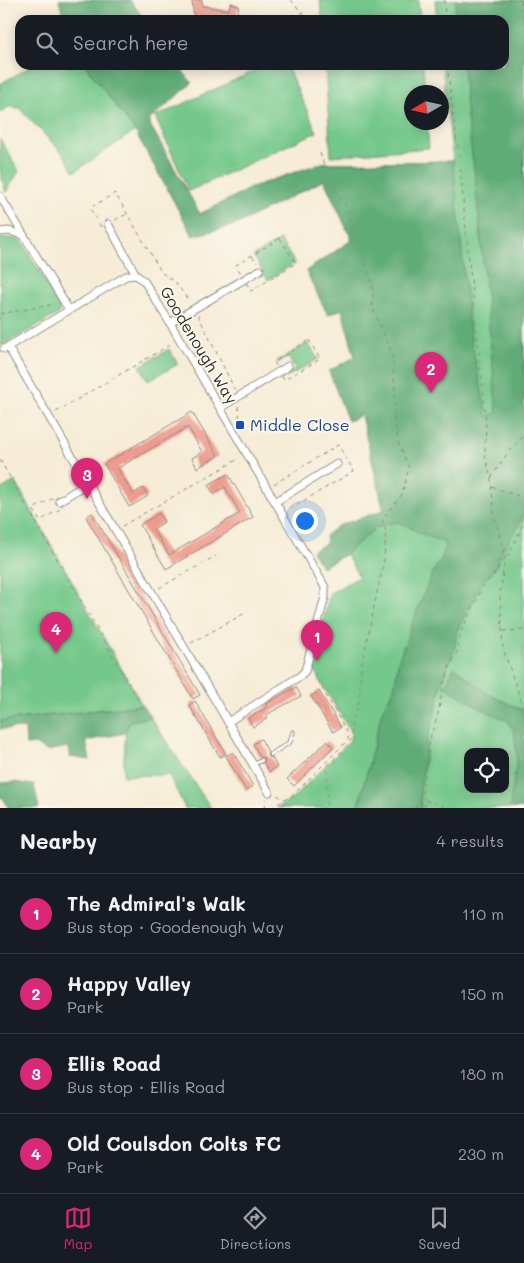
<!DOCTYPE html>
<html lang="en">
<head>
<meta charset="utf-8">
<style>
	body { margin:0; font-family:Mali,sans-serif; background:#242831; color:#f1f3f6 }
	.controls { position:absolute; right:15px; bottom:15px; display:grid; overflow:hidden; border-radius:10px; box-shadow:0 2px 12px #0003 }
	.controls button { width:45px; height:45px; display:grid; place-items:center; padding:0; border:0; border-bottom:1px solid #363941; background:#171b24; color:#f1f3f6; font:25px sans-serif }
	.compass { position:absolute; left:404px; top:85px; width:45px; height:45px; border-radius:50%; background:#171b24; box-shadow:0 2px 12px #0003; rotate:261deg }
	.you { position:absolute; left:304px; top:520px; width:18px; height:18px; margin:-12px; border:4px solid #fff; border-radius:50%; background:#1a73e8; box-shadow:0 0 0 8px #1a73e833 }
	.badge { display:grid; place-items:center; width:32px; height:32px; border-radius:50%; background:#db2777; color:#fff; font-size:16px; font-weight:700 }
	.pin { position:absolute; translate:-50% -41px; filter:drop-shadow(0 1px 2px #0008) }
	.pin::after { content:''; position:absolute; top:26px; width:18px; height:15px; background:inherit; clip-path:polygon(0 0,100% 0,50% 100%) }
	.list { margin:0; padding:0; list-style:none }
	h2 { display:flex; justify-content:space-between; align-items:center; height:65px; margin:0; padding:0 20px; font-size:21px }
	h2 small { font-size:16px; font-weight:400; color:#9ea1a6 }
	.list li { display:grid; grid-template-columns:32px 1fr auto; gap:15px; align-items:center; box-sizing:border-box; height:80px; padding:0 20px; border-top:1px solid #363941 }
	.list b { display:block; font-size:19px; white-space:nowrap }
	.list p { margin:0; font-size:16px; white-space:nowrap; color:#9ea1a6 }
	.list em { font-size:16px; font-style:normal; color:#9ea1a6 }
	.icon { flex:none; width:28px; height:28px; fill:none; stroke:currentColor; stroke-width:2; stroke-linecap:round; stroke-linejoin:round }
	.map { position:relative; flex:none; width:524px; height:808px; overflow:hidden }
	.search { position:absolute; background:#171b24; box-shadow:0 2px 12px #0003; left:15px; right:15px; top:15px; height:55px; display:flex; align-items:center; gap:12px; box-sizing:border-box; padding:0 18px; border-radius:15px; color:#9ea1a6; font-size:19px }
	.sheet { height:385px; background:#171b24 }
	nav { display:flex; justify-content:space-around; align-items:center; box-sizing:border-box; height:70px; border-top:1px solid #363941; background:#171b24; font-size:14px; color:#9ea1a6 }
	nav a { display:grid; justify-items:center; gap:2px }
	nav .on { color:#db2777 }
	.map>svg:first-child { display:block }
</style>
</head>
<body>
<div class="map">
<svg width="524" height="808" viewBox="0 0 524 808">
	<rect width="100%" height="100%" fill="#fbf7ec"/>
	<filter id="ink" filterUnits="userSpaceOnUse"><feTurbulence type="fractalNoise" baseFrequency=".02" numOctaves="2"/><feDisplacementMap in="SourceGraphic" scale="10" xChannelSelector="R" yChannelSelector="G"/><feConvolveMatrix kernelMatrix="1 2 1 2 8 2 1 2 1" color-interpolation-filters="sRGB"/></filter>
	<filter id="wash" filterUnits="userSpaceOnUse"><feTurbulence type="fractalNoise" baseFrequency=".0096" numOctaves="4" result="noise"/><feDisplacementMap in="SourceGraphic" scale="20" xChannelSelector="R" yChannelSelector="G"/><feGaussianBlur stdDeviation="1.12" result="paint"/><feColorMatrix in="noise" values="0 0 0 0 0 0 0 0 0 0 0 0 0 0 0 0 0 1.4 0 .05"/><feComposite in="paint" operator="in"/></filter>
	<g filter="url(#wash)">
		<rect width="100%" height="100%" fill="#f6ecd7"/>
		<!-- green -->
		<g fill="#75c88b" stroke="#507a5b" fill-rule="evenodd">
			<polygon points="320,0 418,0 420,20 322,20"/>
			<path d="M435 0H524V808H277L291 800 349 742 351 736 350 731 312 667 330 593 359 577 346 554 322 567 312 551 327 543 325 536 338 526 384 510 361 415 348 421 329 371 355 357 342 309 328 315 306 271 352 240 324 180 235 225 193 236 135 131 74 172 64 155 19 108 9 107 0 112V84L33 65H85L135 131 147 121 200 214 255 186 322 163 453 161 442 65H504V20H437ZM468 752H505V789H468Z"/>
			<polygon points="267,65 286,65 317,132 189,191 155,117"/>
			<polygon points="325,65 423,65 425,92 412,92 412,122 427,123 429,148 331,156"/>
			<polygon points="0,139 19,171 6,193 0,170"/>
			<polygon points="4,238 11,238 22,241 60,307 58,314 1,346 0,239"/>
			<polygon points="280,240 295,263 268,280 253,256"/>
			<polygon points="308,343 318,359 286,378 285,375 295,369 288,357 278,363 277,361"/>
			<polygon points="169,349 178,364 148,381 140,366"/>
			<polygon points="15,481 142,705 211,808 185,808 169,775 123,776 127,707 0,721 0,490"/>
		</g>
		<!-- forest -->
		<g fill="#60ac77" stroke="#466c51">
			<polygon points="59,0 130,0 145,20 64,20"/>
			<polygon points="456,0 524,0 524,513 520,523 500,554 495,569 481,583 458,629 454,651 441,684 435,713 428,735 420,791 421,808 358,808 382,711 394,689 399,659 420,603 433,572 442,558 445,548 445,543 420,533 400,522 385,524 373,530 346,554 322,567 312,551 327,543 325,536 338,526 384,510 361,415 348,421 329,371 355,357 342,309 328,315 306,271 352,240 324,180 235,225 193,236 135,131 85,65 178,65 192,83 148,121 200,214 255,186 322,163 453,161 470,335 487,416 497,413 475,176 466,110 463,65 504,65 504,20 456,20 455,12"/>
			<polygon points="454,667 488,694 522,710 524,713 524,808 510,808 517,756 514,731 508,721 480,708 446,687"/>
			<polygon points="142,705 151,717 130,721 125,733 86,741 90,760 70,757 69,747 46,751 35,744 26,745 25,728 0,729 0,721"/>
			<polygon points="15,782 34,785 39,808 8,808 4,799 0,797 0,783"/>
		</g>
		<g id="blocks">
			<!-- building -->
			<g fill="#ee9a8c">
				<polygon points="192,0 202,0 202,6 228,10 231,3 239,6 235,20 203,17 204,19 194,20"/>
				<polygon points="192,412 218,456 197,468 192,458 202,452 188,427 118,468 133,494 143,488 148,496 129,507 104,464"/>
				<polygon points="228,474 253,517 166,569 140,525 159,513 164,522 153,529 169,555 240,513 225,487 214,494 208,485"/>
				<polygon points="92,513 200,695 193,699 86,517"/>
				<polygon points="296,687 301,696 266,715 268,718 253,727 248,718 267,707 266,704"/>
				<polygon points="319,691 341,727 333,732 311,696"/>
				<polygon points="195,701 226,754 220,757 189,705"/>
				<polygon points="261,739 268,752 267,756 272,758 277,767 269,772 264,763 265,758 260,757 253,744"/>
				<polygon points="327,741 333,747 294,786 287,779"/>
				<polygon points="233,752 253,786 246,791 226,756"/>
			</g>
		</g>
	</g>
	<g filter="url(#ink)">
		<use href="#blocks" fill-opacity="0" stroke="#908c81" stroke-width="1"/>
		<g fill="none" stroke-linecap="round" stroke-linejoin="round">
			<defs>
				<g id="lane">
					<polyline points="270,755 290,742 293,732"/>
					<polyline points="253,765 262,760"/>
				</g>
				<g id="street">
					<polyline points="0,196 69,310"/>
					<polyline points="108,224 136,275 144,281 170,323 325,587 325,597 305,671 300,676 228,722"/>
					<polyline points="0,232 9,231 23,235"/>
					<polyline points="170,323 260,270"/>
					<polyline points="8,347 269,792"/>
					<polyline points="4,349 126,276 136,275"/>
					<polyline points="220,408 288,366"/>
					<polyline points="59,501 88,483"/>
					<polyline points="275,502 337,464"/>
				</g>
			</defs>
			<!-- lane casing -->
			<use href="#lane" stroke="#908c81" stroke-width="5"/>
			<!-- street casing -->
			<use href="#street" stroke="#908c81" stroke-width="9"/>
			<!-- path -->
			<g stroke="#908c81" stroke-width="1" stroke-dasharray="4 4" stroke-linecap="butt">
				<polyline points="291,0 303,14"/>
				<polyline points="444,0 445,20"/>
				<polyline points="521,0 524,11"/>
				<polyline points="447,65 460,165 466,232 479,353 486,421 485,455 491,479 494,514 505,557 500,595 503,649 524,709"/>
				<polyline points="320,153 328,177 347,208 373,286 373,309 392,353 395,390 394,418 399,444 409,467 402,495 382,519 386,532 384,560 361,668 359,703 351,725 352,738 347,746 327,766 327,808"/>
				<polyline points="115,220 127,214"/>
				<polyline points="101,227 90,208 115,193 162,273 176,283 189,301"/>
				<polygon points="280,238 296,263 251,291 236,265"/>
				<polyline points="252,256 257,263"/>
				<polyline points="0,314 56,304"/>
				<polyline points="198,315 235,390"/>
				<polygon points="309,340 320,359 284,380 274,362"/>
				<polyline points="238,406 241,427"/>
				<polyline points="56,412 173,343"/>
				<polyline points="0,460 140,703"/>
				<polyline points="491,478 509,451 524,435"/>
				<polyline points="274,484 338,445 354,471 288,510"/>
				<polyline points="492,487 524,498"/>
				<polygon points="57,496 63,507 40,521 33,509"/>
				<polyline points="122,526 240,458"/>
				<polyline points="159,588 216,556"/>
				<polyline points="503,631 524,630"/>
				<polyline points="191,643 247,612"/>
				<polyline points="277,795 283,799 290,798 347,741 349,736 313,672"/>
				<polyline points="423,796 425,801 425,808"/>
				<polyline points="425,801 438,803 447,808"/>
				<polyline points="265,808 266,799"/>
				<polyline points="271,808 285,800"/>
				<polyline points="415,808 422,795 431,735 438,714 443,686 451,663 457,652 461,632 483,586 496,572 505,557 509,554 524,523"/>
			</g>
			<!-- lane -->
			<use href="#lane" stroke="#fff" stroke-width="3"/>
			<!-- street -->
			<use href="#street" stroke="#fff" stroke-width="7"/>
		</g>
	</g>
	<!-- markers -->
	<rect fill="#1a4fb4" stroke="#fbf7ec" stroke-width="2" x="235" y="420" width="10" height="10" rx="2.5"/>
	<g text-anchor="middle" stroke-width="4" stroke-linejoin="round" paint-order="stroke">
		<!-- street labels -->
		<g font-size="16" fill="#2b2b2b" stroke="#fbf7ec">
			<text transform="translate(199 345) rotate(59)" y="6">Goodenough Way</text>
		</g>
		<!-- transit labels -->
		<g font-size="16" fill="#164399" stroke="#fbf7ec" text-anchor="start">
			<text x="250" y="431">Middle Close</text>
		</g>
	</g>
</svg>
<div class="controls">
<button><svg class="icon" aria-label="locate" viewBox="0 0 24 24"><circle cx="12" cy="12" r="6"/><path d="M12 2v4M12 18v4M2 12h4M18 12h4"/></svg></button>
</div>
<svg class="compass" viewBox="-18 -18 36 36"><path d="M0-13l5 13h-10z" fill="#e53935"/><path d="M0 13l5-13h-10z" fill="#9ea1a6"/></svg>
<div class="you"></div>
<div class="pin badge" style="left:317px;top:661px">1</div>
<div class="pin badge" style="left:431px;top:393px">2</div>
<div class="pin badge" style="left:87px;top:499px">3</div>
<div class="pin badge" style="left:56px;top:653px">4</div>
<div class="search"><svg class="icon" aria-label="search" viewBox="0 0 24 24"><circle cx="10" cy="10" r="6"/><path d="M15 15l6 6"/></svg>Search here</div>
</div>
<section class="sheet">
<h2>Nearby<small>4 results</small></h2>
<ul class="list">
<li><span class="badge">1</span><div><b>The Admiral's Walk</b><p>Bus stop · Goodenough Way</p></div><em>110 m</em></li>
<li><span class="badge">2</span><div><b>Happy Valley</b><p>Park</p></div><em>150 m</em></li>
<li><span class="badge">3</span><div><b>Ellis Road</b><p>Bus stop · Ellis Road</p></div><em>180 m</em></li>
<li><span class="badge">4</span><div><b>Old Coulsdon Colts FC</b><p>Park</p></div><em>230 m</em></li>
</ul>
</section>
<nav>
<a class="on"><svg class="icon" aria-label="map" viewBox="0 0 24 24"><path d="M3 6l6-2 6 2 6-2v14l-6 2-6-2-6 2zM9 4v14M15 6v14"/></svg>Map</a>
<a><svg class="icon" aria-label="directions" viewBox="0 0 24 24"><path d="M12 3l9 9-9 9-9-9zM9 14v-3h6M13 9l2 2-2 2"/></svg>Directions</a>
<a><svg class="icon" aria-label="saved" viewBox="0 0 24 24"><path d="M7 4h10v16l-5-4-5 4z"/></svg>Saved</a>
</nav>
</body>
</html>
